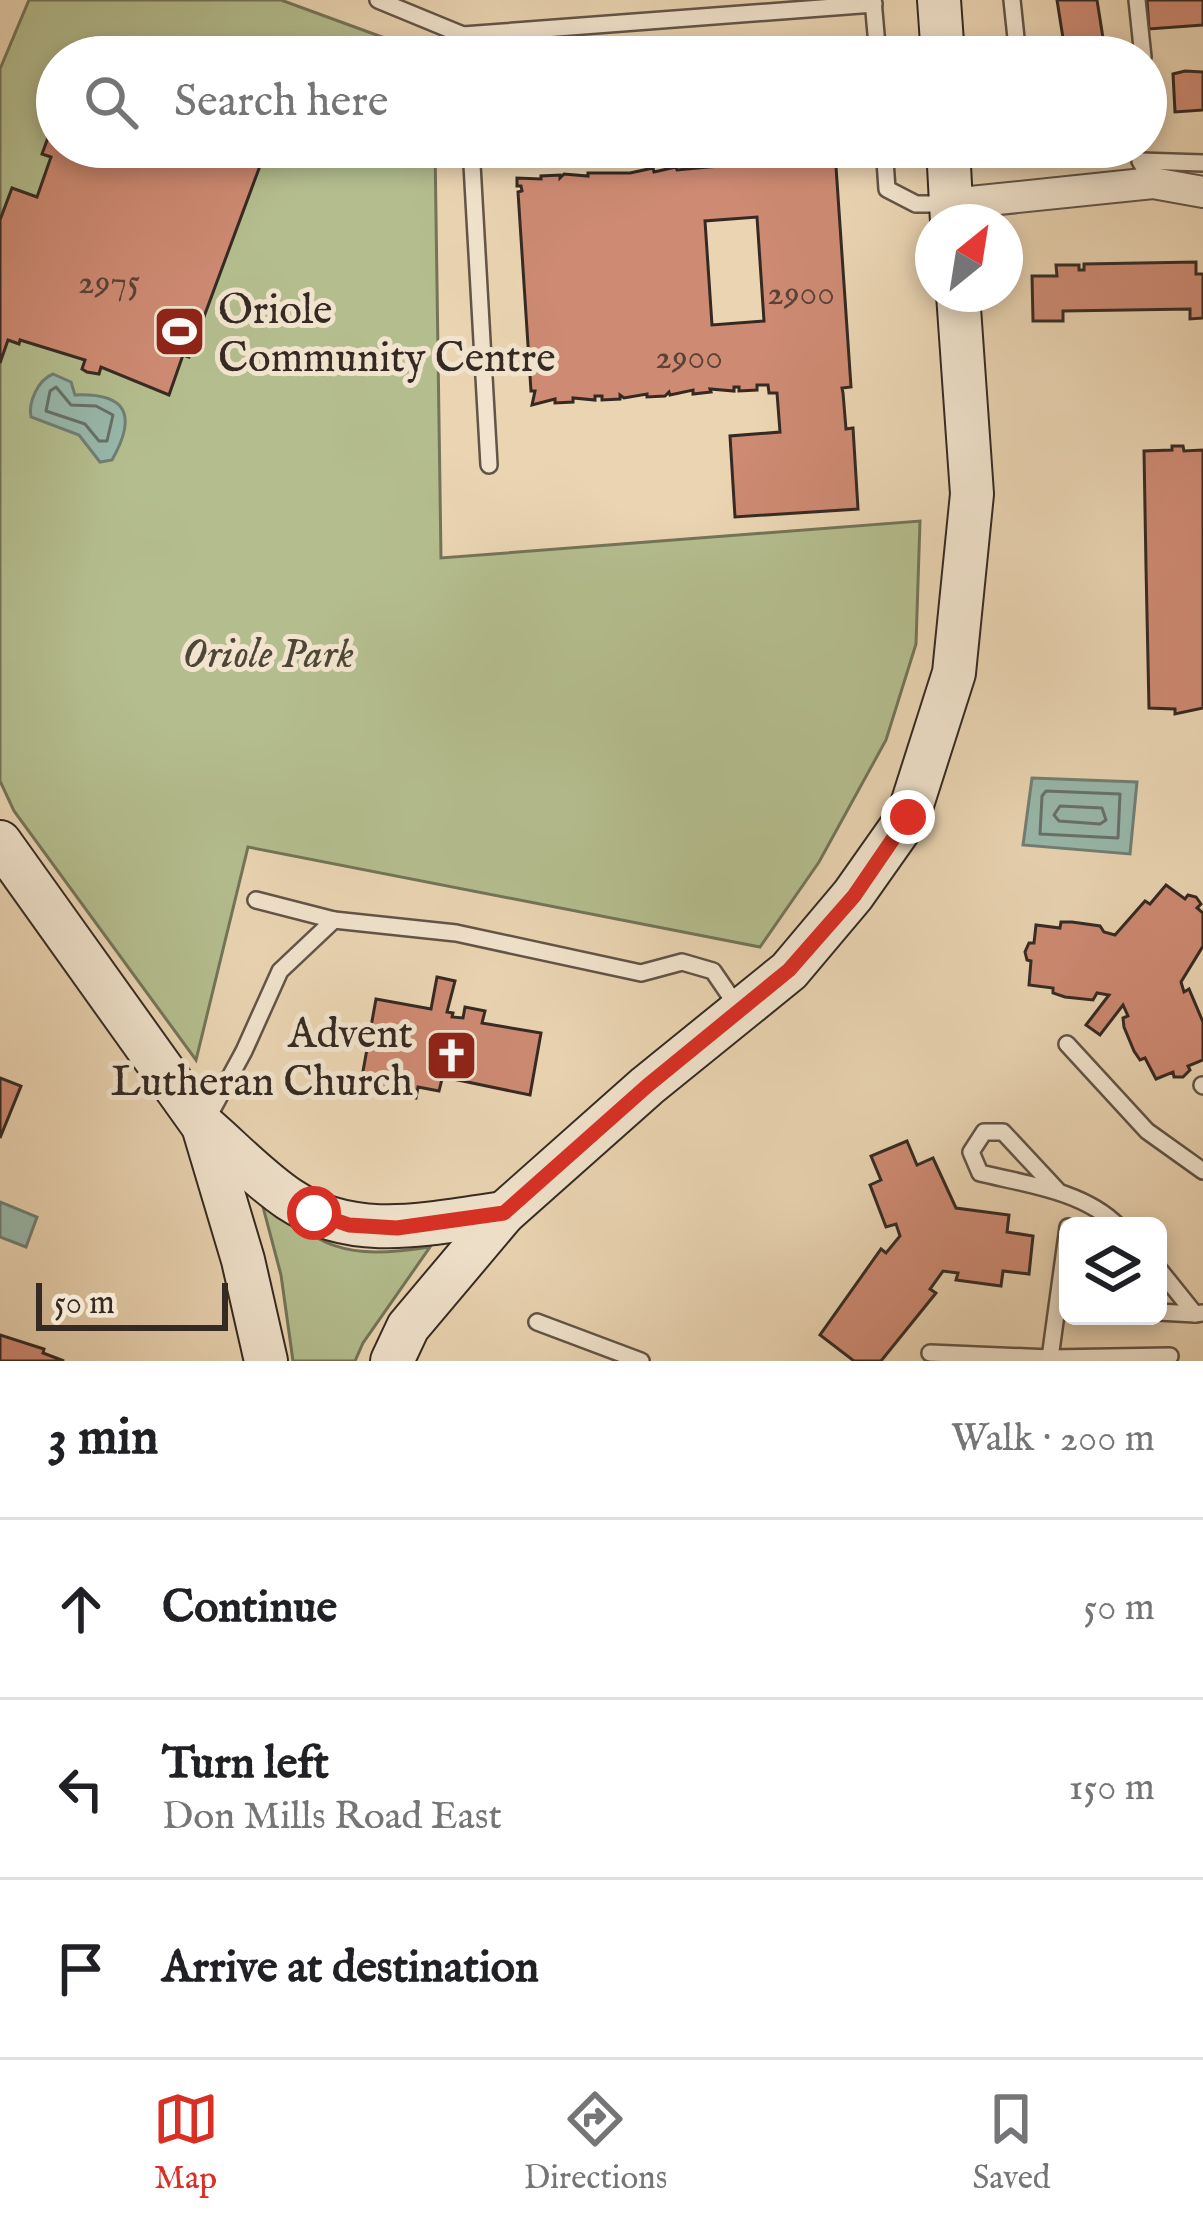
<!DOCTYPE html>
<html lang="en">
<head>
<meta charset="utf-8">
<style>
	body { margin:0; font-family:"IM FELL English",serif; background:#f6f6f6; color:#202124 }
	.controls { position:absolute; right:36px; bottom:36px; display:grid; overflow:hidden; border-radius:18px; box-shadow:0 6px 18px #0003 }
	.controls button { width:108px; height:108px; display:grid; place-items:center; padding:0; border:0; border-bottom:3px solid #e0e0e0; background:#fff; color:#202124; font:60px sans-serif }
	.compass { position:absolute; left:915px; top:204px; width:108px; height:108px; border-radius:50%; background:#fff; box-shadow:0 6px 18px #0003; rotate:30deg }
	.scale { position:absolute; left:36px; bottom:30px; width:192px; box-sizing:border-box; padding-left:12px; border:6px solid #352a23; border-top:0; font-size:33px; line-height:42px; white-space:nowrap; color:#352a23; -webkit-text-stroke:9px #f1e3cd; paint-order:stroke }
	.stop { position:absolute; width:36px; height:36px; margin:-27px; border:9px solid #d93025; border-radius:50%; background:#fff }
	.stop.end { background:#d93025; border-color:#fff; box-shadow:0 3px 12px #0008 }
	.list { margin:0; padding:0; list-style:none }
	h2 { display:flex; justify-content:space-between; align-items:center; height:156px; margin:0; padding:0 48px; font-size:51px }
	h2 small { font-size:39px; font-weight:400; color:#757577 }
	.list li { display:grid; grid-template-columns:78px 1fr auto; gap:36px; align-items:center; box-sizing:border-box; height:180px; padding:0 48px; border-top:3px solid #e0e0e0 }
	.list b { display:block; font-size:45px; white-space:nowrap }
	.list p { margin:0; font-size:39px; white-space:nowrap; color:#757577 }
	.list em { font-size:39px; font-style:normal; color:#757577 }
	.icon { flex:none; width:66px; height:66px; fill:none; stroke:currentColor; stroke-width:2; stroke-linecap:round; stroke-linejoin:round }
	.map { position:relative; flex:none; width:1203px; height:1361px; overflow:hidden }
	.search { position:absolute; background:#fff; box-shadow:0 6px 18px #0003; left:36px; right:36px; top:36px; height:132px; display:flex; align-items:center; gap:30px; box-sizing:border-box; padding:0 42px; border-radius:66px; color:#757577; font-size:45px }
	.sheet { height:696px; background:#fff }
	nav { display:flex; justify-content:space-around; align-items:center; box-sizing:border-box; height:168px; border-top:3px solid #e0e0e0; background:#fff; font-size:33px; color:#757577 }
	nav a { display:grid; justify-items:center; gap:6px }
	nav .on { color:#d93025 }
	.map>svg:first-child { display:block }
</style>
</head>
<body>
<div class="map">
<svg width="1203" height="1361" viewBox="0 0 1203 1361">
	<rect width="100%" height="100%" fill="#ead4b2"/>
	<filter id="stains"><feTurbulence type="fractalNoise" baseFrequency=".00167" numOctaves="4"/><feColorMatrix values="0 0 0 0 .2 0 0 0 0 .09 0 0 0 0 .02 0 0 0 .5 -.17"/></filter>
	<radialGradient id="worn" r=".72"><stop offset=".6" stop-color="#630" stop-opacity="0"/><stop offset="1" stop-color="#630" stop-opacity=".3"/></radialGradient>
	<!-- green -->
	<g fill="#b4bd8e" stroke="#747458" stroke-width="3">
		<polygon points="29,0 281,0 434,56 57,57 57,147 435,147 441,558 920,521 916,644 886,740 819,862 760,947 248,847 196,1060 14,811 0,781 0,69"/>
		<path d="M258 1188C318 1250 345 1260 430 1247L363 1343 355 1361H293L281 1275Z"/>
	</g>
	<!-- water -->
	<g fill="#98b8ab" stroke="#707f75" stroke-width="3">
		<path d="M53 374 71 382 75 395C126 393 138 414 112 460L100 462 79 435 31 417C28 402 38 380 53 374Z"/>
		<polygon points="1032,778 1137,782 1130,854 1023,845"/>
		<polygon points="0,1202 37,1217 26,1247 0,1237"/>
	</g>
	<g fill="none" stroke-linecap="round" stroke-linejoin="round">
		<!-- shore -->
		<g stroke="#667167" stroke-width="3">
			<polygon points="56,387 71,405 96,406 113,415 107,441 99,441 85,424 46,411 50,391"/>
			<polygon points="1046,791 1120,794 1118,838 1040,834 1042,796"/>
			<polygon points="1060,806 1102,808 1106,820 1100,824 1059,821 1054,815"/>
		</g>
	</g>
	<!-- building -->
	<g fill="#ce8a73" stroke="#352a23" stroke-width="3" fill-rule="evenodd">
		<polygon points="1057,0 1097,0 1106,57 1066,57"/>
		<polygon points="1147,0 1203,0 1203,25 1149,29"/>
		<polygon points="1185,71 1203,72 1203,110 1175,112 1173,74"/>
		<polygon points="57,113 57,147 267,147 189,357 183,355 169,395 101,367 99,374 87,372 82,369 85,360 20,340 19,344 8,340 0,363 0,220 12,188 37,197 51,157 42,154"/>
		<path d="M835 152 851 387 842 388 843 393 846 429 853 428 858 509 735 517 730 436 780 432 777 393H769L768 385H757V390L739 391V387H734V391L710 389 711 392 693 394V390L670 395 669 392 665 396 647 397V394L624 398 620 395V399L602 400V396H595V400L573 398V402L555 403V399L532 405 535 391H531L518 192 522 191 521 186H517V178L541 179V176L560 175V178L564 174 588 176V173H630L653 168 654 172 676 167 677 170 751 163 752 157ZM757 217 764 321 712 325 705 221Z"/>
		<polygon points="1196,262 1196,274 1203,274 1203,318 1190,319 1190,309 1063,311 1063,321 1033,321 1032,276 1057,276 1056,265 1079,265 1079,270 1084,270 1084,264"/>
		<polygon points="1172,446 1183,446 1184,451 1203,450 1203,708 1175,714 1175,709 1149,708 1146,567 1144,451 1172,450"/>
		<polygon points="1166,885 1185,899 1188,895 1196,897 1201,904 1197,908 1203,913 1203,946 1181,982 1184,992 1189,989 1203,1022 1203,1060 1188,1066 1190,1070 1183,1077 1174,1077 1173,1072 1156,1079 1145,1058 1140,1060 1134,1051 1124,1027 1123,1018 1128,1016 1123,1005 1100,1035 1086,1025 1109,995 1097,993 1093,1000 1065,997 1053,993 1053,988 1029,985 1031,961 1027,960 1025,952 1029,943 1034,943 1036,925 1060,928 1061,922 1072,922 1100,926 1104,932 1115,935 1145,901 1150,904"/>
		<polygon points="437,977 455,981 447,1012 453,1013 452,1017 463,1018 465,1007 485,1011 482,1023 541,1033 530,1095 453,1079 442,1079 439,1091 418,1087 416,1098 360,1088 376,999 431,1009"/>
		<polygon points="0,1078 21,1086 0,1138"/>
		<polygon points="907,1141 917,1165 933,1158 956,1208 1009,1215 1007,1232 1033,1236 1029,1274 1003,1271 1001,1286 956,1280 958,1273 943,1271 930,1289 936,1293 881,1361 854,1361 820,1335 881,1249 886,1253 900,1236 896,1224 886,1227 870,1185 881,1180 871,1156"/>
		<polygon points="0,1335 44,1349 43,1353 64,1361 0,1361"/>
	</g>
	<g fill="none" stroke-linecap="round" stroke-linejoin="round">
		<defs>
			<g id="service">
				<polyline points="378,0 463,35"/>
				<polyline points="873,0 878,57"/>
				<polyline points="1012,0 1018,57"/>
				<polyline points="1137,0 1143,57"/>
				<polyline points="465,57 463,35 874,4"/>
				<polyline points="471,147 489,465"/>
				<polyline points="884,147 887,189 916,204 946,204"/>
				<polyline points="1153,183 1140,161 1203,163"/>
				<polyline points="256,900 334,920"/>
				<polyline points="1067,1044 1147,1131 1203,1171"/>
				<polyline points="1202,1085 1203,1086"/>
				<polyline points="205,1123 244,1051 280,971 334,920 456,933 641,973 682,962 713,971 739,1009"/>
				<path d="M1059 1192 1003 1132H984L971 1152 980 1173C1025 1184 1084 1191 1118 1226"/>
				<polyline points="1158,1268 1195,1314 1203,1313"/>
				<polyline points="1158,1312 1195,1314"/>
				<polyline points="537,1322 641,1361"/>
				<polyline points="930,1353 1050,1358 1170,1356"/>
				<polyline points="1050,1358 1068,1227"/>
			</g>
			<polyline id="minor" points="951,204 1153,183 1203,192"/>
			<g id="secondary">
				<polyline points="939,0 943,57"/>
				<polyline points="948,147 952,222"/>
				<polyline points="0,842 203,1126 243,1260 266,1361"/>
				<path d="M204 1126C232 1150 259 1179 289 1199 355 1243 431 1223 504 1213"/>
				<polyline points="392,1361 408,1327 504,1213 647,1086 789,971 853,895 908,817 954,673 972,494 958,294"/>
			</g>
		</defs>
		<!-- service casing -->
		<use href="#service" stroke="#625447" stroke-width="20"/>
		<!-- minor casing -->
		<use href="#minor" stroke="#625447" stroke-width="34"/>
		<!-- secondary casing -->
		<use href="#secondary" stroke="#352a23" stroke-width="46"/>
		<!-- service -->
		<use href="#service" stroke="#f1e3cd" stroke-width="15"/>
		<!-- minor -->
		<use href="#minor" stroke="#f1e3cd" stroke-width="30"/>
		<!-- secondary -->
		<use href="#secondary" stroke="#f1e3cd" stroke-width="42"/>
	</g>
	<g fill="none" stroke-linecap="round" stroke-linejoin="round">
		<!-- route -->
		<polyline stroke="#d93025" stroke-width="15" points="314,1213 349,1225 397,1228 504,1213 647,1086 789,970 854,896 908,817"/>
	</g>
	<!-- icons -->
	<defs>
		<symbol id="stadium-square" viewBox="-11 -11 22 22"><rect x="-9" y="-9" width="18" height="18" rx="4" fill="#8f2418" stroke="#f1e3cd"/><path d="M0-5a6.5 5 0 1 0 0 10a6.5 5 0 1 0 0-10ZM-3.5-1.8h7v3.6h-7Z" fill="#fff"/></symbol>
		<symbol id="church-square" viewBox="-11 -11 22 22"><rect x="-9" y="-9" width="18" height="18" rx="4" fill="#8f2418" stroke="#f1e3cd"/><path d="M-1.2-6h2.4v3.5h3.3v2.4h-3.3V6h-2.4V-.1h-3.3v-2.4h3.3Z" fill="#fff"/></symbol>
	</defs>
	<g fill-rule="evenodd">
		<use href="#stadium-square" x="150" y="302" width="59" height="59"/>
		<use href="#church-square" x="422" y="1026" width="59" height="59"/>
	</g>
	<g text-anchor="middle" stroke-width="10" stroke-linejoin="round" paint-order="stroke">
		<!-- number labels -->
		<g font-size="36" fill="#5b4237">
			<text x="109" y="293">2975</text>
			<text x="801" y="304">2900</text>
			<text x="689" y="368">2900</text>
		</g>
		<!-- poi labels -->
		<g font-size="42" fill="#352a23" stroke="#f1e3cd" text-anchor="start">
			<text x="218" y="323">Oriole<tspan x="218" dy="48">Community Centre</tspan></text>
			<text x="413" y="1047" text-anchor="end">Advent<tspan x="413" dy="48">Lutheran Church</tspan></text>
		</g>
		<!-- park labels -->
		<g font-size="42" font-style="italic" fill="#4e4738" stroke="#f1e3cd">
			<text x="268" y="667">Oriole Park</text>
		</g>
	</g>
	<rect width="100%" height="100%" filter="url(#stains)"/>
	<rect width="100%" height="100%" fill="url(#worn)"/>
</svg>
<div class="controls">
<button><svg class="icon" aria-label="layers" viewBox="0 0 24 24"><path d="M12 4l9 5-9 5-9-5zM3 14l9 5 9-5"/></svg></button>
</div>
<svg class="compass" viewBox="-18 -18 36 36"><path d="M0-13l5 13h-10z" fill="#e53935"/><path d="M0 13l5-13h-10z" fill="#757577"/></svg>
<div class="scale">50 m</div>
<div class="stop" style="left:314px;top:1213px"></div>
<div class="stop end" style="left:908px;top:817px"></div>
<div class="search"><svg class="icon" aria-label="search" viewBox="0 0 24 24"><circle cx="10" cy="10" r="6"/><path d="M15 15l6 6"/></svg>Search here</div>
</div>
<section class="sheet">
<h2>3 min<small>Walk · 200 m</small></h2>
<ul class="list">
<li><svg class="icon" aria-label="ahead" viewBox="0 0 24 24"><path d="M12 20V5M6 11l6-6 6 6"/></svg><div><b>Continue</b></div><em>50 m</em></li>
<li><svg class="icon" aria-label="left" viewBox="0 0 24 24"><path d="M17 20v-9H6M10 6l-5 5 5 5"/></svg><div><b>Turn left</b><p>Don Mills Road East</p></div><em>150 m</em></li>
<li><svg class="icon" aria-label="arrive" viewBox="0 0 24 24"><path d="M6 21V4h12l-3 4 3 4H6"/></svg><div><b>Arrive at destination</b></div></li>
</ul>
</section>
<nav>
<a class="on"><svg class="icon" aria-label="map" viewBox="0 0 24 24"><path d="M3 6l6-2 6 2 6-2v14l-6 2-6-2-6 2zM9 4v14M15 6v14"/></svg>Map</a>
<a><svg class="icon" aria-label="directions" viewBox="0 0 24 24"><path d="M12 3l9 9-9 9-9-9zM9 14v-3h6M13 9l2 2-2 2"/></svg>Directions</a>
<a><svg class="icon" aria-label="saved" viewBox="0 0 24 24"><path d="M7 4h10v16l-5-4-5 4z"/></svg>Saved</a>
</nav>
</body>
</html>
